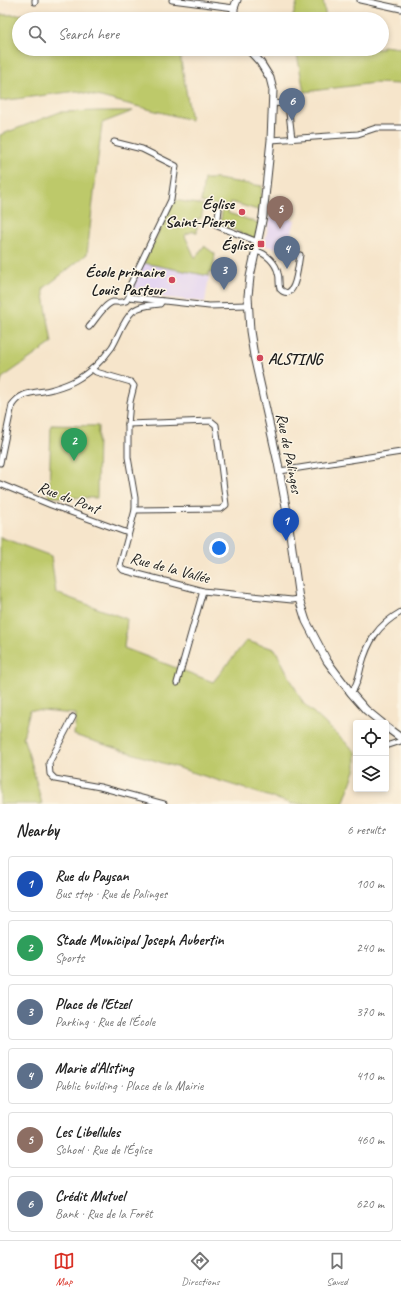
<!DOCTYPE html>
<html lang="en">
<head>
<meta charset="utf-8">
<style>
	body { margin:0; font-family:Caveat,sans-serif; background:#f6f6f6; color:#222 }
	.controls { position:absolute; right:12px; bottom:12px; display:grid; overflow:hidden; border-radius:4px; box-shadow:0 2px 6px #0003 }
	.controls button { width:36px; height:36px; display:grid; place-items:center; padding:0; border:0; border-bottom:1px solid #e0e0e0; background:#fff; color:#222; font:20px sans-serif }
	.you { position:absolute; left:219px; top:548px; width:14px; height:14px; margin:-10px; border:3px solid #fff; border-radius:50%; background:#1a73e8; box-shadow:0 0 0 6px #1a73e833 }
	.badge { display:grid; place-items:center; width:26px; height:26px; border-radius:50%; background:#d93025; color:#fff; font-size:13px; font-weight:700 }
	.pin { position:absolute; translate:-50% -33px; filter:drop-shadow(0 1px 2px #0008) }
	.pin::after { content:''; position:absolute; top:21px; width:14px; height:12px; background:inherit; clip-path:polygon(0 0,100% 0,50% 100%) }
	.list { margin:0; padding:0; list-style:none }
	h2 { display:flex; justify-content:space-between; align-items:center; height:52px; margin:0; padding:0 16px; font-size:17px }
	h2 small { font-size:13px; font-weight:400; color:#767676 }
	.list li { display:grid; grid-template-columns:26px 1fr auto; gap:12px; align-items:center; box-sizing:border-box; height:56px; margin:0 8px 8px; padding:0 8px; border:1px solid #e0e0e0; border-radius:4px }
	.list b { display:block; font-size:15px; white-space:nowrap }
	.list p { margin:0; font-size:13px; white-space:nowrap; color:#767676 }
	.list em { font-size:13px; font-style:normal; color:#767676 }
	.icon { flex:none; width:22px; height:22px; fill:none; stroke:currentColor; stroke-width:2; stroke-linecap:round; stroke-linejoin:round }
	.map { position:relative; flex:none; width:401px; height:804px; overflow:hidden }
	.search { position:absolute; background:#fff; box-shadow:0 2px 6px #0003; left:12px; right:12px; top:12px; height:44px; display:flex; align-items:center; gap:10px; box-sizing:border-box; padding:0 14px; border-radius:22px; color:#767676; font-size:15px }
	.sheet { height:436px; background:#fff }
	nav { display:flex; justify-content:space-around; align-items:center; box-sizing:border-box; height:56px; border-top:1px solid #e0e0e0; background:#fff; font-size:11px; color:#767676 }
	nav a { display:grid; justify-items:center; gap:2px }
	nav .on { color:#d93025 }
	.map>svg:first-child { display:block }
</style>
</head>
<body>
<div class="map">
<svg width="401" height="804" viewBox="0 0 401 804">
	<rect width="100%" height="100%" fill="#fcf5e5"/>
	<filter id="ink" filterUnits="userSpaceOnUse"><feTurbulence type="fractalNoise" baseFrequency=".025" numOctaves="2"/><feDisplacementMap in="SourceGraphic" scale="8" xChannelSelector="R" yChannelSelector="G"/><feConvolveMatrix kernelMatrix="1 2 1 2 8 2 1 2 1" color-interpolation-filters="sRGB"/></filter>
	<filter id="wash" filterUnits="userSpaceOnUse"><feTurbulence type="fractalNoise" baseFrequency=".012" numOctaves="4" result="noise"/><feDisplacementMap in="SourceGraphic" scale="16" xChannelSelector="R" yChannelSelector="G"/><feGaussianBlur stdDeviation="0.9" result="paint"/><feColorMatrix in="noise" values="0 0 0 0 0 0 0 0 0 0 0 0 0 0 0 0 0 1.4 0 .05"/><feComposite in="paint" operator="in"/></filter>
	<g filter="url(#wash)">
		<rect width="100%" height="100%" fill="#f6e5cb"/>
		<!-- built -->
		<g fill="#e3d3f2">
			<polygon points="271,214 295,220 289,244 287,244 285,250 264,245"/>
			<polygon points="144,263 209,276 205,302 135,294 133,289 133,284"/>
		</g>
		<!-- green -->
		<g fill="#bdc96a" stroke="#6c7243">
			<polygon points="298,0 323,0 326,19 292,19"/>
			<polygon points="37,14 68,19 19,19 19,49 179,49 191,120 77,91 0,101 0,15"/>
			<polygon points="382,46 401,48 401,84 374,83 304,92 296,49 382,49"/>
			<polygon points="100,111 133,111 102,123 87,254 43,289 52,343 2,378 0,386 0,135 60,112"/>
			<polygon points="204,179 217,179 262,186 261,198 262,199 261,211 231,202 228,213 259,223 255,239 220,224 223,207 201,202"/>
			<polygon points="174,200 204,205 201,218 197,219 197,233 194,231 186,234 185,236 195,258 204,246 215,254 213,272 209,272 209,276 144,263"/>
			<polygon points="51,425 98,426 97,498 49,497"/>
			<polygon points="0,537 51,556 56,593 127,619 124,648 213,682 246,641 275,649 303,703 356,752 356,768 343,804 293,804 74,735 76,714 30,710 23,737 32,765 42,804 0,804"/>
		</g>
	</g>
	<g filter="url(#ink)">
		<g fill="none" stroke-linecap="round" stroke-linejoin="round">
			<defs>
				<g id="minor">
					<polyline points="35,0 35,2"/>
					<polyline points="172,0 234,8"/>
					<polyline points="360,0 401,9"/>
					<polyline points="272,103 288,104 292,139"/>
					<polyline points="271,140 358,134 376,128 401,128"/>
					<polyline points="114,142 142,149 176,166 171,200 130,285 129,297"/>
					<polyline points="219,209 217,226 258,242"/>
					<path d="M256 251C266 253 276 263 278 273 280 278 278 284 280 289 296 305 298 263 300 255"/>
					<polyline points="129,297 209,306 248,305"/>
					<path d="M89 327C95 321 104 304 113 302 117 302 121 303 126 301L129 297"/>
					<polyline points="92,369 96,372 131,382 134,386 130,402 128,424 128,457 135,498 135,510 120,566 123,570 203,591 292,600 299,599"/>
					<polyline points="128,424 211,421 216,425 226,505 221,509 135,510"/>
					<path d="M0 463 12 405C23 389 38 394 53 389 60 387 69 384 76 380 89 373 103 360 112 347 119 336 123 320 133 311 140 305 151 305 160 304L162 301"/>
					<polyline points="280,471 401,452"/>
					<polyline points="0,484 51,505 128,533"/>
					<polyline points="177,683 203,591"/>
					<path d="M351 693C357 686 359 676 361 667 368 641 378 625 401 612"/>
					<polyline points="73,717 49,763 50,774 55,779 100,787 164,804"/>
					<polyline points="386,746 401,741"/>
				</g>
				<g id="secondary">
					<polyline points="234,19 234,8 237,0"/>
					<polyline points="248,49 260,62 270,78 273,90 271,140 263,216 250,277 248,296 250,331 254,356 278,463 287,512 299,599 306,621 327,661 351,693 366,710 382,723"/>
					<polyline points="386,727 401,738"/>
				</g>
			</defs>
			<!-- minor casing -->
			<use href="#minor" stroke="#3d3a36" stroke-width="7"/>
			<!-- secondary casing -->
			<use href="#secondary" stroke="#3d3a36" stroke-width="9"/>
			<!-- minor -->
			<use href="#minor" stroke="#fff" stroke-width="5"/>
			<!-- secondary -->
			<use href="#secondary" stroke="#fff" stroke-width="7"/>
		</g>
	</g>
	<!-- markers -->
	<g fill="#d1495b" stroke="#fcf5e5" stroke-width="1.5">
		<circle cx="242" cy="212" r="4"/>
		<rect x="257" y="240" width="8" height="8" rx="2"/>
		<circle cx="172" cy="280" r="4"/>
		<circle cx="260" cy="358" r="4"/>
	</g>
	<g text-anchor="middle" stroke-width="3" stroke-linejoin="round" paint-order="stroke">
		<!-- poi labels -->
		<g font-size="16" font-weight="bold" fill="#1c1c1c" stroke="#fcf5e5" text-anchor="end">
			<text x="234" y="209">Église<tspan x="234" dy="18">Saint-Pierre</tspan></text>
			<text x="253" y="250">Église</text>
			<text x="164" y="277">École primaire<tspan x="164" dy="18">Louis Pasteur</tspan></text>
			<text x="268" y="364" text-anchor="start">ALSTING</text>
		</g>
		<!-- street labels -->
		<g font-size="16" fill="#1c1c1c" stroke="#fcf5e5">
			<text transform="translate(290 453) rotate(79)" y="6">Rue de Palinges</text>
			<text transform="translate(69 497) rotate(21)" y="6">Rue du Pont</text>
			<text transform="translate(170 567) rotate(15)" y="6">Rue de la Vallée</text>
		</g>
	</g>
</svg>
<div class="controls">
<button><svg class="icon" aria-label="locate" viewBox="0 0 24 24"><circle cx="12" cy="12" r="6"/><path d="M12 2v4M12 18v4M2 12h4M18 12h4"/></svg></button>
<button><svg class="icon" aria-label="layers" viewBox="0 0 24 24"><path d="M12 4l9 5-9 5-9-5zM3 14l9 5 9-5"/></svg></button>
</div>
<div class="you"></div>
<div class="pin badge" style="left:286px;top:541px;background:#1a4fb4">1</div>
<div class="pin badge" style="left:74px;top:461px;background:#2e9e5b">2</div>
<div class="pin badge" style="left:224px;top:290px;background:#5c6f8a">3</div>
<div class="pin badge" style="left:287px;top:269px;background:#5c6f8a">4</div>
<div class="pin badge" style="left:280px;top:229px;background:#8d6e63">5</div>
<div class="pin badge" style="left:292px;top:121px;background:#5c6f8a">6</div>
<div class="search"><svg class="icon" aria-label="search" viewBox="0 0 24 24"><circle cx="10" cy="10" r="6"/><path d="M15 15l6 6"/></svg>Search here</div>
</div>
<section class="sheet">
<h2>Nearby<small>6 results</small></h2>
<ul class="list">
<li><span class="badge" style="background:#1a4fb4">1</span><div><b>Rue du Paysan</b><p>Bus stop · Rue de Palinges</p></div><em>100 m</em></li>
<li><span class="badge" style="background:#2e9e5b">2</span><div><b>Stade Municipal Joseph Aubertin</b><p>Sports</p></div><em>240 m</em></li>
<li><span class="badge" style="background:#5c6f8a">3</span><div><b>Place de l'Etzel</b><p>Parking · Rue de l'École</p></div><em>370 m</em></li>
<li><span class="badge" style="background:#5c6f8a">4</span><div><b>Marie d'Alsting</b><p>Public building · Place de la Mairie</p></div><em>410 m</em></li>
<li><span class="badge" style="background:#8d6e63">5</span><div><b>Les Libellules</b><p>School · Rue de l'Église</p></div><em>460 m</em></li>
<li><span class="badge" style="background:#5c6f8a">6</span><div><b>Crédit Mutuel</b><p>Bank · Rue de la Forêt</p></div><em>620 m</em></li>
</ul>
</section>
<nav>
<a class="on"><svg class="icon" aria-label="map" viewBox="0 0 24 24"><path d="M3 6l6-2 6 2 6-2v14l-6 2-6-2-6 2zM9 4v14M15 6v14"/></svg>Map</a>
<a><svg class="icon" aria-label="directions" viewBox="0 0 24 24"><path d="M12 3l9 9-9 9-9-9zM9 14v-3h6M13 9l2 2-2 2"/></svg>Directions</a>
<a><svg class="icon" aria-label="saved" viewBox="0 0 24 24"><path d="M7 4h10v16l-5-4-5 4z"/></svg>Saved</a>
</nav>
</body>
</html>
